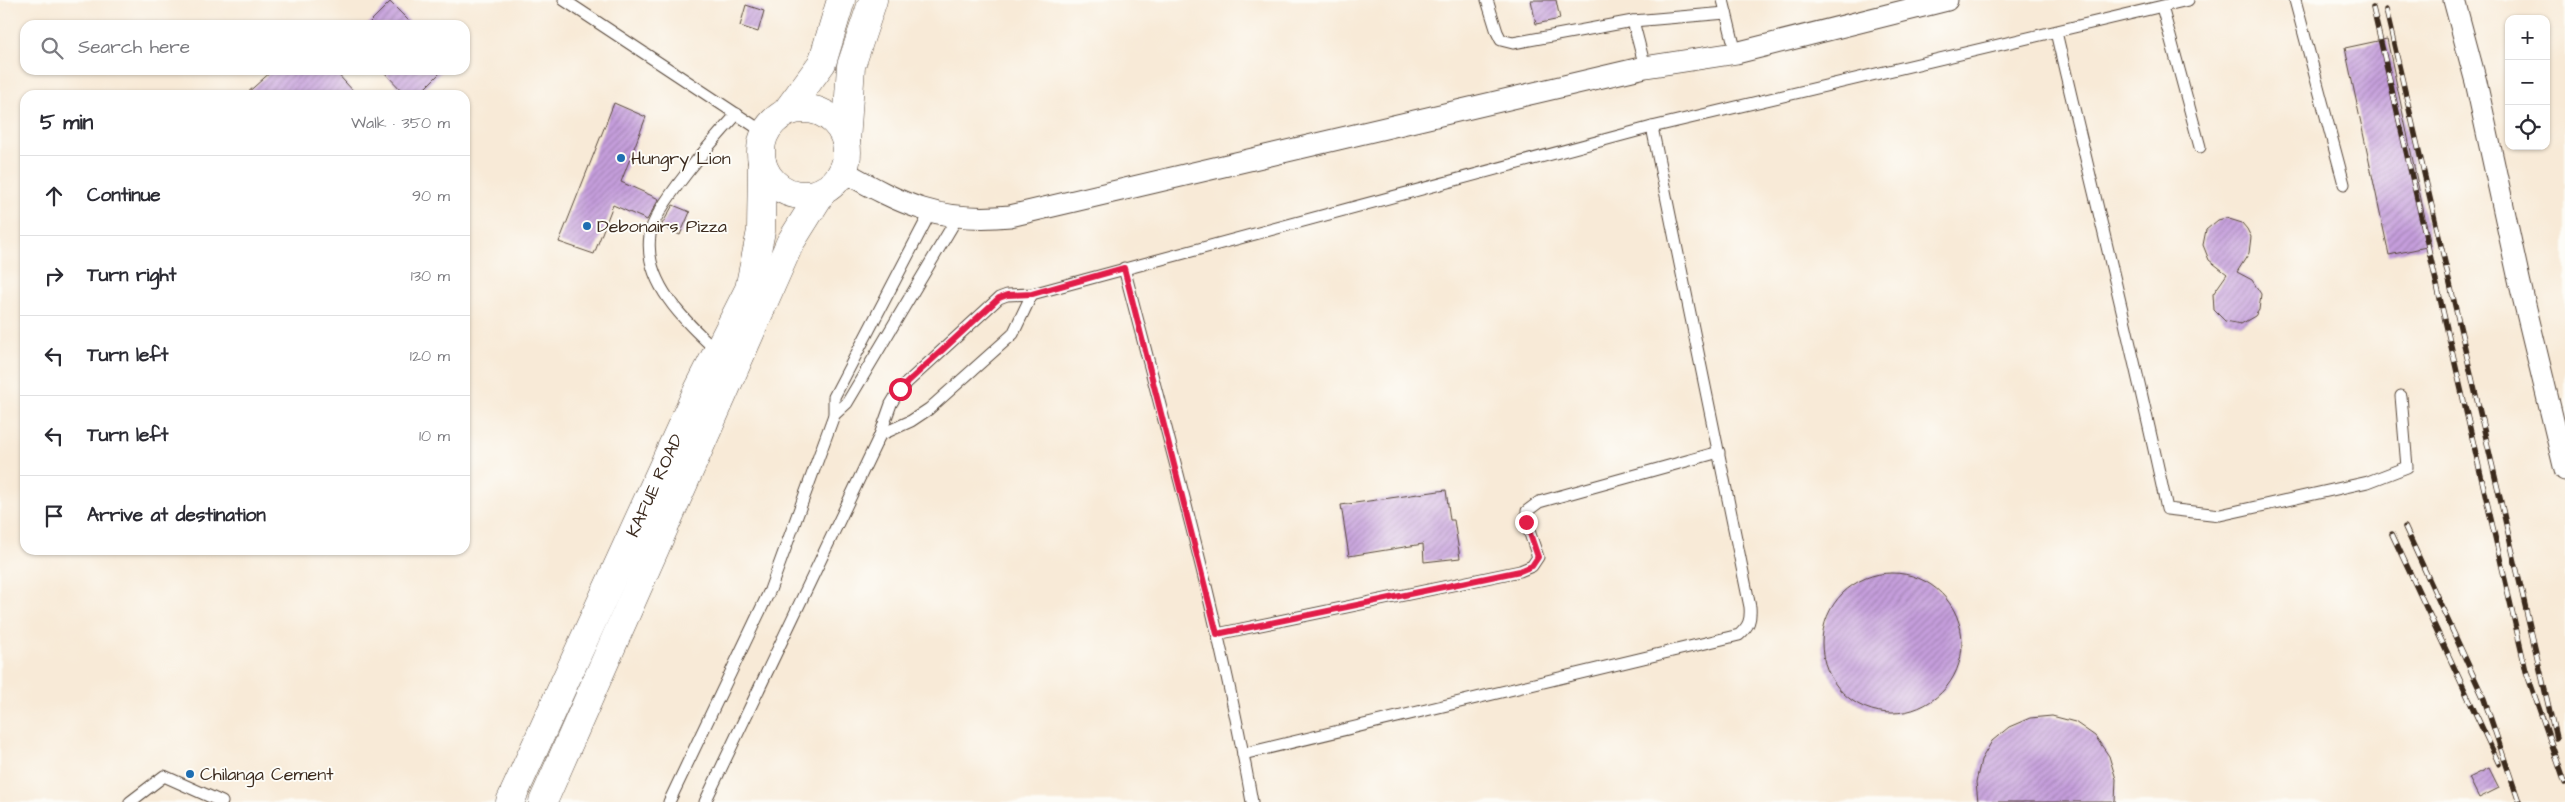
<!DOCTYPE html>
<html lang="en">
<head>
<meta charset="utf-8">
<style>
	body { margin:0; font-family:"Architects Daughter",sans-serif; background:#f7f7f7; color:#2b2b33 }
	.controls { position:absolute; right:15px; top:15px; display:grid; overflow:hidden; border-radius:10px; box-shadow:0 1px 4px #0004 }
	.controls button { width:45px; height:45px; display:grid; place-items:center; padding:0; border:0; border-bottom:1px solid #e1e1e2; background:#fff; color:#2b2b33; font:25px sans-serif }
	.stop { position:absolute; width:15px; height:15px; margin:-11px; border:4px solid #e11d48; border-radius:50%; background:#fff }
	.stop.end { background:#e11d48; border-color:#fff; box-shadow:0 1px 5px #0008 }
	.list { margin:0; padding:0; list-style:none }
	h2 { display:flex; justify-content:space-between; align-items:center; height:65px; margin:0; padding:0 20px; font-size:21px }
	h2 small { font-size:16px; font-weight:400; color:#7c7c81 }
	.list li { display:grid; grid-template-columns:32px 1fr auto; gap:15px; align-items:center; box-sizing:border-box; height:80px; padding:0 20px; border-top:1px solid #e1e1e2 }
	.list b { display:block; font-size:19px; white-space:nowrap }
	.list em { font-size:16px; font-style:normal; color:#7c7c81 }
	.icon { flex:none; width:28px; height:28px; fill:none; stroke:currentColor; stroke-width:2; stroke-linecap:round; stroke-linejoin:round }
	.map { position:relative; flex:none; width:2565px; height:802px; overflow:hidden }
	.search { position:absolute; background:#fff; box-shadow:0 1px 4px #0004; left:20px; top:20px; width:450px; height:55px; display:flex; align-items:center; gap:12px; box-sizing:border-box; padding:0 18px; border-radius:15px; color:#7c7c81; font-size:19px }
	.panel { position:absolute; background:#fff; box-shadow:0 1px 4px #0004; left:20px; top:90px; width:450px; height:465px; border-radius:15px }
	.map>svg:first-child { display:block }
</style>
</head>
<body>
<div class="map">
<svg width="2565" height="802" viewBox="0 0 2565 802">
	<defs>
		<pattern id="building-hatch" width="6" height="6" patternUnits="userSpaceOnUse" patternTransform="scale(1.25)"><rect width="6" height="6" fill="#c59edc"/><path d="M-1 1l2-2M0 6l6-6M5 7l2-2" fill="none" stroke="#a181b2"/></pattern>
	</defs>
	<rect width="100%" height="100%" fill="#fdfcf7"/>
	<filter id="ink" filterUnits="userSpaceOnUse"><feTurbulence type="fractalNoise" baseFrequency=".02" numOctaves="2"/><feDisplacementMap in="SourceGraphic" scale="10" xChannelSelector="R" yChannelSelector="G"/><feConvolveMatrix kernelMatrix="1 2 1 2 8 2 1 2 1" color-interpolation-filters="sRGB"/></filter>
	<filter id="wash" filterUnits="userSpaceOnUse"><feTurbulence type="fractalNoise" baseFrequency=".0096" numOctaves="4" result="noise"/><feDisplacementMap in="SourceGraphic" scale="20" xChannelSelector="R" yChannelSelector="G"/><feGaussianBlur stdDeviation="1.12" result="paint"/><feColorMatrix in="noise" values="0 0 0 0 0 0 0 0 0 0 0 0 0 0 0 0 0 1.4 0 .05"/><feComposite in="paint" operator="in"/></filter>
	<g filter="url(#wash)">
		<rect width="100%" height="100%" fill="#f8ead7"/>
		<g id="blocks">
			<!-- building -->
			<g fill="url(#building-hatch)">
				<polygon points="1531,0 1556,0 1560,19 1536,24"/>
				<polygon points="390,2 413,25 367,25"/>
				<polygon points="746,5 764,11 758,32 740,26"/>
				<polygon points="2387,39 2431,246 2389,255 2345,48"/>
				<polygon points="273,70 334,70 357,95 245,95"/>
				<polygon points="382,70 443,70 418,95 406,95"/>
				<polygon points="614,103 646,117 621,182 659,199 647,220 613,205 594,254 559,242"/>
				<polygon points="673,205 690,212 680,235 661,226"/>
				<polygon points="2226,218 2242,223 2247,229 2251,237 2249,253 2237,272 2252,280 2261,294 2259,310 2255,316 2241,324 2225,321 2214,310 2213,294 2227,274 2209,260 2203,245 2206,230 2218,220"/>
				<polygon points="1446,490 1450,520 1454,520 1460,558 1424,562 1423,544 1349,556 1341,505"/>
				<circle cx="1892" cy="643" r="70"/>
				<polygon points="2052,716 2075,722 2095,736 2109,756 2116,779 2115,802 1978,802 1976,782 1981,760 1992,741 2009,727 2030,718"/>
				<polygon points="2489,768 2499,788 2479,798 2469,778"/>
			</g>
		</g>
	</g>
	<g filter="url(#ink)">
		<use href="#blocks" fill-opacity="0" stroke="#57473a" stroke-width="1"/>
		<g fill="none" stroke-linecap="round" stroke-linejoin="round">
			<defs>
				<g id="lane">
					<polyline points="564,0 765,133"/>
					<polyline points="1487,0 1497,32 1501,40 1513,43 1633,21 1726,13"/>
					<polyline points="1723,0 1736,53"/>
					<polyline points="2295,0 2344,184"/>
					<polyline points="2162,7 2200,147"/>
					<polyline points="1633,21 1645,67"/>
					<path d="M2056 32C2093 191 2133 349 2167 509L2220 515 2368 482 2407 467 2401 396"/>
					<path d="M1124 268C1170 445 1220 622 1252 802"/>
					<path d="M717 351C686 322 643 283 650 235 653 208 716 137 737 114"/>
					<polyline points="834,415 847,403 957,218"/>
					<polyline points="880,435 911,421 929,409 1013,334 1032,294"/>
					<polyline points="1217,634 1520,571 1532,566 1538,557 1526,522 1527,511 1539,502 1719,452"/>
					<path d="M1243 754 1739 635C1749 626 1751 620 1750 607L1652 127"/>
					<polyline points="130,802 164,776 222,802"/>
					<polyline points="669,802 770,590 834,415 834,397 930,213"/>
					<polyline points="705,802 880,435 891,404 900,389 999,298 1007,295 1032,294 1652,127 2188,0"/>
				</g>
				<g id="street">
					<polyline points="2454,0 2476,82 2520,284 2565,470"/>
					<path d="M843 171C903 205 939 223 1010 216L1645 67 1736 53 1947 0"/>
				</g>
				<g id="highway">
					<circle cx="804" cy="152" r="43"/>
					<polyline points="786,112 822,63 841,0"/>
					<polyline points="846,142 851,66 873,0"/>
					<path id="s1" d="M510 802 695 396 749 289 761 231 762 162"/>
					<polyline points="543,802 790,243 822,192"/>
				</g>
			</defs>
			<!-- lane casing -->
			<use href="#lane" stroke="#57473a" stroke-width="13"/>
			<!-- street casing -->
			<use href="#street" stroke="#57473a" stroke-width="23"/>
			<!-- highway casing -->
			<use href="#highway" stroke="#57473a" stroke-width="29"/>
			<!-- lane -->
			<use href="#lane" stroke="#fff" stroke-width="11"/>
			<!-- street -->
			<use href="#street" stroke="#fff" stroke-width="21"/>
			<!-- highway -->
			<use href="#highway" stroke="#fff" stroke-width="28"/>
			<defs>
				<g id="rail">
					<polyline points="2373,8 2526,671 2565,783"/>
					<polyline points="2386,10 2556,738"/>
					<polyline points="2405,527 2484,699 2519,802"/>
					<polyline points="2392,534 2499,764"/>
				</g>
			</defs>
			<!-- rail casing -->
			<use href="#rail" stroke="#3b2a1e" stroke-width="5.5"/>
			<!-- rail -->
			<use href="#rail" stroke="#fdfcf7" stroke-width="4" stroke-dasharray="11" stroke-linecap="butt"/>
		</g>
	</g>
	<g fill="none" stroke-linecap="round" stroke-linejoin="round" filter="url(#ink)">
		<!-- route -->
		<polyline stroke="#e11d48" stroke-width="6" points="900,389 999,298 1007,295 1032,294 1124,268 1217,634 1520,571 1532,566 1538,557 1526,522"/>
	</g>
	<!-- markers -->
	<g fill="#1f6fb2" stroke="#fdfcf7" stroke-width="2">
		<circle cx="621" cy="158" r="5"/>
		<circle cx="587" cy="226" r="5"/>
		<circle cx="190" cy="774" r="5"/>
	</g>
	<g text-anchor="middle" stroke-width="4" stroke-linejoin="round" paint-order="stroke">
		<!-- poi labels -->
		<g font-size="18" fill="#3b2a1e" stroke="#fdfcf7" text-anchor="start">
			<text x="631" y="164">Hungry Lion</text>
			<text x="597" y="232">Debonairs Pizza</text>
			<text x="200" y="780">Chilanga Cement</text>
		</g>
		<!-- street labels -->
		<g font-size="18" fill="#3b2a1e" stroke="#fdfcf7">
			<text dy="6" stroke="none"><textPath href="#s1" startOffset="348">KAFUE ROAD</textPath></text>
		</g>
	</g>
</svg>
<div class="controls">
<button>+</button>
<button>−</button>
<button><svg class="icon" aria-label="locate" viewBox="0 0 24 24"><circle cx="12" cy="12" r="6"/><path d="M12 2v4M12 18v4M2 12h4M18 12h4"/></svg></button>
</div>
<div class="stop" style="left:900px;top:389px"></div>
<div class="stop end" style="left:1526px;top:522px"></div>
<div class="search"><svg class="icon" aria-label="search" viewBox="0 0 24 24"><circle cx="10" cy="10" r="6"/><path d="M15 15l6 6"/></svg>Search here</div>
<section class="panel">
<h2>5 min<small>Walk · 350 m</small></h2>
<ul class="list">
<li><svg class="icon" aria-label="ahead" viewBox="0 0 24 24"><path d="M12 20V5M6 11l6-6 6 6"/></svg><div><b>Continue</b></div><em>90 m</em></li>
<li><svg class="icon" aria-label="right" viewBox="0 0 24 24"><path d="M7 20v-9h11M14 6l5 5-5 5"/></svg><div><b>Turn right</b></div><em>130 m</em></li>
<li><svg class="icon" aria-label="left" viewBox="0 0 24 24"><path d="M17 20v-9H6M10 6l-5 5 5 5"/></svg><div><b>Turn left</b></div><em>120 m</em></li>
<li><svg class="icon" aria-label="left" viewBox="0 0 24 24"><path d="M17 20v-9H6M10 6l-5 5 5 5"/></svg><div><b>Turn left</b></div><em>10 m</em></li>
<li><svg class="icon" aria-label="arrive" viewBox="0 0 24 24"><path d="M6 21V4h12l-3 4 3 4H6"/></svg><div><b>Arrive at destination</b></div></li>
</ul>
</section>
</div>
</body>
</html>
